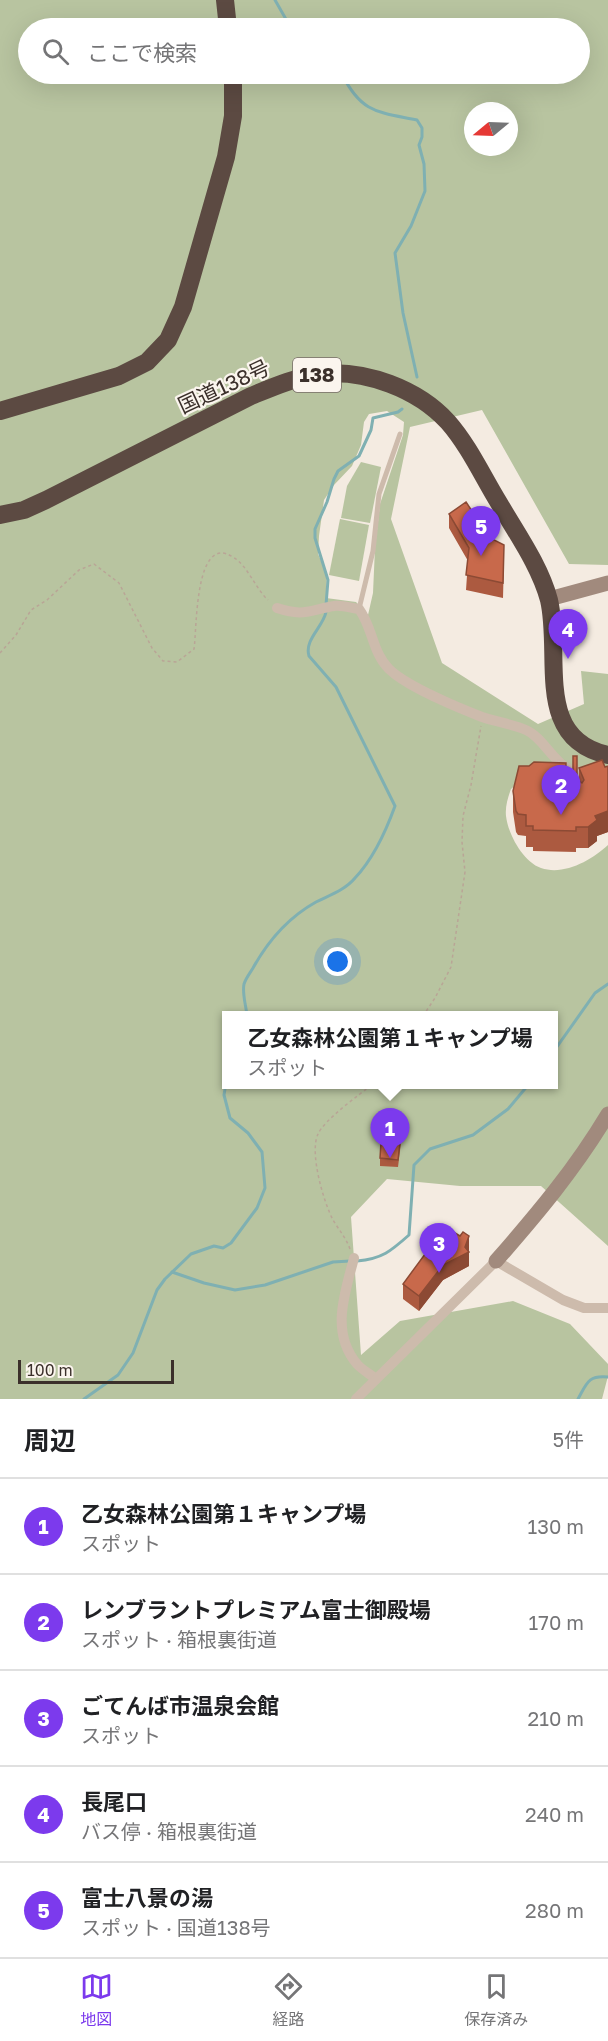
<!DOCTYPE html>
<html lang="ja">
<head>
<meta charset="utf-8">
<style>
	body { margin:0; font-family:"Golos Text","Noto Sans JP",sans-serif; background:#f2f2f2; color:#202124 }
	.compass { position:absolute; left:464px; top:102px; width:54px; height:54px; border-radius:50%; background:#fff; box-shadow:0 6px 24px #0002; rotate:251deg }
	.scale { position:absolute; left:18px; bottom:15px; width:156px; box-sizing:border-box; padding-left:6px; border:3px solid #3b302b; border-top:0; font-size:16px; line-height:21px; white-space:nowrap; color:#3b302b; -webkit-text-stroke:4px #fbf5ee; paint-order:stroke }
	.you { position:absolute; left:338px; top:962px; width:21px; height:21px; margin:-15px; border:4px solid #fff; border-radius:50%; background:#1a73e8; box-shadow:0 0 0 9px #1a73e833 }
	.badge { display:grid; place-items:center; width:39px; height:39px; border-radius:50%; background:#7c3aed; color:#fff; font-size:20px; font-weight:700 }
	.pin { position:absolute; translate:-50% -50px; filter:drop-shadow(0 2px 3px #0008) }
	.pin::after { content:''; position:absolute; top:32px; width:21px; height:18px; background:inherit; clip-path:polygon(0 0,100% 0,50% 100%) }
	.popup { position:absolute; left:222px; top:1011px; width:336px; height:78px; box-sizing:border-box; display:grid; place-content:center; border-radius:0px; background:#fff; filter:drop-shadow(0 2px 4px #0005); font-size:20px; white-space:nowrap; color:#757577 }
	.popup b { font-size:22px; color:#202124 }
	.popup::after { content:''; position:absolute; left:50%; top:100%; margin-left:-12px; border:12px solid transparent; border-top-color:#fff }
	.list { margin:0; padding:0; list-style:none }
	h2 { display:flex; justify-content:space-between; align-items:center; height:78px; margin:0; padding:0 24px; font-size:26px }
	h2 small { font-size:20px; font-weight:400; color:#757577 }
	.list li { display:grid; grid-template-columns:39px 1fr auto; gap:18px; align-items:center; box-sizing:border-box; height:96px; padding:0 24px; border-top:2px solid #e0e0e0 }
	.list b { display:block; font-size:22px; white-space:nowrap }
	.list p { margin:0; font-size:20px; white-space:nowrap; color:#757577 }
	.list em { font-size:20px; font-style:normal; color:#757577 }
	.icon { flex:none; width:33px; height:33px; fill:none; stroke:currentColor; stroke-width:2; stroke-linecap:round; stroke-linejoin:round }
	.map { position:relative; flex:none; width:608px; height:1399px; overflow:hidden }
	.search { position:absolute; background:#fff; box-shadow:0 6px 24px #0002; left:18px; right:18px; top:18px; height:66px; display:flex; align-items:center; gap:15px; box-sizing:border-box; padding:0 21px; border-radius:33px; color:#757577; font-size:22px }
	.sheet { height:558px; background:#fff }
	nav { display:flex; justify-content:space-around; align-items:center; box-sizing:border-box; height:84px; border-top:2px solid #e0e0e0; background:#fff; font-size:16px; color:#757577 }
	nav a { display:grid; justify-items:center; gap:3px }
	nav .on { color:#7c3aed }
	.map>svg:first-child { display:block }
</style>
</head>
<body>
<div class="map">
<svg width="608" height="1399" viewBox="0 0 608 1399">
	<rect width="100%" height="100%" fill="#f4ebe1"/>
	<!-- green -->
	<g fill="#b8c4a0" fill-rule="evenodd">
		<path d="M0 0H608V565L569 564 482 410 410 427 391 519 442 663 538 724 584 704 581 671 608 674V765C590 779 580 781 560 769L521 781 511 789C508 797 505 807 506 816 508 834 523 862 541 868 564 876 592 860 608 845V1246L541 1186H460L387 1179 351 1217 361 1355 400 1321 513 1301 570 1324 608 1364V1376L602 1399H0ZM28 28H580V74H28ZM473 111H509V147H473ZM387 411 404 422 403 435 380 504 375 548 373 593 368 615 356 602 326 598 327 574 318 554 319 536 324 500 334 485 352 466 361 445 364 422 369 414ZM226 1016H554V1084H226Z"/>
		<polygon points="361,462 381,467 370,523 341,518 347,486"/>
		<polygon points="340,519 369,525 359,581 329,575"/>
	</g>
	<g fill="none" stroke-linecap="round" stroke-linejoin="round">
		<!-- stream -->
		<g stroke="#7fb0b2" stroke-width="3">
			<polyline points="275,0 291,28"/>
			<path d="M342 74C361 113 378 112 417 120L422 128V137L419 145 424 164 425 191 411 226 395 253 403 313 417 377"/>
			<polyline points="326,605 328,580 315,538 315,529 327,502 334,479 338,471 359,456 371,430 373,418 398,412 402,409"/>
			<path d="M247 1016C246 1005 242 994 244 984 246 978 250 973 253 968 268 941 289 917 316 902 330 895 345 890 355 878 373 859 386 831 395 806L336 687 309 656C304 640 323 627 326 612"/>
			<polyline points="554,1051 595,993 608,984"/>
			<path d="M357 1261C382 1259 391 1251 409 1235L414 1165 430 1149 473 1135 508 1109 529 1084"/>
			<polyline points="172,1272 204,1283 235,1290 265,1285 333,1262 350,1261"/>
			<polyline points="84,1399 118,1375 133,1353 157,1290 165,1279 191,1254 214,1246 223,1248 231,1243 257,1208 265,1188 262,1152 248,1133 230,1118 224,1095 226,1083"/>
			<path d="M578 1399C587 1383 588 1375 608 1377"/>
		</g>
		<!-- path -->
		<g stroke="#b9a596" stroke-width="1.5" stroke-dasharray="3 3" stroke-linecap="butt">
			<path d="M0 653 16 635 31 610 47 600 79 570 94 564 119 583 152 648 163 661 177 662 194 649C197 632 194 532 233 557 248 566 255 588 268 600"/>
			<polyline points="423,1016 435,998 451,967 465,872 462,842 463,816 471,785 481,726"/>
			<path d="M350 1249C346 1238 339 1230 333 1220 324 1203 309 1153 318 1134 324 1120 360 1094 373 1084"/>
		</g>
		<!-- lane -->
		<polyline stroke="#cdbbac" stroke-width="5" points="359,609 373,551 379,494 400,434"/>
		<!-- street -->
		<g stroke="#cdbbac" stroke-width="10">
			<path d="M277 608C304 617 309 610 334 606 342 605 351 608 359 609 373 628 372 652 389 669 406 686 459 708 482 717 497 722 512 724 526 730 549 740 560 783 591 769"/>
			<path d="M354 1258C345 1293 330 1332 357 1364 361 1369 370 1374 376 1379"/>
			<polyline points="356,1399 496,1261 563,1300 584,1308 608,1308"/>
		</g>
		<!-- secondary -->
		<g stroke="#a18a7d" stroke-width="15">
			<polyline points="549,599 608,583"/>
			<path d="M496 1261C538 1213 575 1169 608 1114"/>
		</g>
		<!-- highway -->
		<g stroke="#5c4a42" stroke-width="18">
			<polyline points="225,0 228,28"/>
			<polyline points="0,411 119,376 147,362 168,340 183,307 226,157 233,116 233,74"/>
			<path d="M0 515 24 510 46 500 251 396C273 387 296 377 320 374 365 369 418 389 448 422 469 446 483 477 499 503 517 534 540 566 549 600 562 656 533 739 608 755"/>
		</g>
	</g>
	<!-- wall -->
	<g fill="#ac5a40">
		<polygon points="449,514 504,559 503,598 466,590 468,561 449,528"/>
		<polygon points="608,766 608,832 597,836 597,841 588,848 576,848 576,852 533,851 533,847 526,847 526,836 518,835 516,832 513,812 513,791 566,786 577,779 579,780 579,768 605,767"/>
		<polygon points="401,1142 398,1167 380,1166 380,1158"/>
		<polygon points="469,1250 469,1266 443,1280 419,1311 403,1299 403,1284"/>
	</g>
	<!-- shaded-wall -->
	<g fill="#8c4a34">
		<polygon points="608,811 608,832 597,836 597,841 588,848 588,827 595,816"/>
		<polygon points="469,1236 469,1266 443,1280 419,1311 419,1296 443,1265 465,1247"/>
	</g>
	<!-- building -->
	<g fill="#c8694b" stroke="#8c4a34" stroke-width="1.5">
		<polygon points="466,502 490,538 504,545 503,583 466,575 469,548 449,514"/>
		<polygon points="573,756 577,756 577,779 582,783 584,780 579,768 602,760 605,767 608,766 608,811 595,816 597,820 588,827 576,827 576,831 533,830 533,826 526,826 526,815 518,814 516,811 513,791 519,766 529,766 534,762 566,763 565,787 567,786 568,783 573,779"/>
		<polygon points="386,1133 401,1134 398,1160 380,1158 381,1143 384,1143"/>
		<polygon points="445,1227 460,1236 463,1232 469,1236 465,1247 469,1252 443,1265 419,1296 403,1284"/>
	</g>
	<g text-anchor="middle" stroke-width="4.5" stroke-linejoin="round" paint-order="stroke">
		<!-- shield labels -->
		<rect fill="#fbf5ee" stroke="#756b66" stroke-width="1.5" x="293" y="358" width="48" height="34" rx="4.5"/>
		<g font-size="20" font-weight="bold" fill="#3b302b">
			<text x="317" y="382">138</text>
		</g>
		<!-- street labels -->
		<g font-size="21" fill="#3b302b" stroke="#fbf5ee">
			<text transform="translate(224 387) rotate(-25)" y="7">国道138号</text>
		</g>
	</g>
</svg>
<svg class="compass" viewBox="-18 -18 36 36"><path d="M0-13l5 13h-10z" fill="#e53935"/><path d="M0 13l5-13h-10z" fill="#757577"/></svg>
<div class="scale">100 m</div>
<div class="you"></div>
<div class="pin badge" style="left:390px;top:1158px">1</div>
<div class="popup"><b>乙女森林公園第１キャンプ場</b>スポット</div>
<div class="pin badge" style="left:561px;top:815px">2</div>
<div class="pin badge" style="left:439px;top:1273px">3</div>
<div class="pin badge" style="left:568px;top:659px">4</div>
<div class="pin badge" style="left:481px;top:556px">5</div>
<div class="search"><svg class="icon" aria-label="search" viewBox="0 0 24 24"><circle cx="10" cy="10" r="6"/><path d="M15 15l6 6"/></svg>ここで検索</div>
</div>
<section class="sheet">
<h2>周辺<small>5件</small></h2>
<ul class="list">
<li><span class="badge">1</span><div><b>乙女森林公園第１キャンプ場</b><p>スポット</p></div><em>130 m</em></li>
<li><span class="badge">2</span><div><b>レンブラントプレミアム富士御殿場</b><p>スポット · 箱根裏街道</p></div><em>170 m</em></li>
<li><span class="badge">3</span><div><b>ごてんば市温泉会館</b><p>スポット</p></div><em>210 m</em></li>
<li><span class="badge">4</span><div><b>長尾口</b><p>バス停 · 箱根裏街道</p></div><em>240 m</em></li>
<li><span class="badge">5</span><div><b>富士八景の湯</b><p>スポット · 国道138号</p></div><em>280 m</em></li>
</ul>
</section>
<nav>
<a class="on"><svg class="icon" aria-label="map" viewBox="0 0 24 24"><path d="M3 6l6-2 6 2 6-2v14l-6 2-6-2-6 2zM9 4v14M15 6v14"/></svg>地図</a>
<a><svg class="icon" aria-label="directions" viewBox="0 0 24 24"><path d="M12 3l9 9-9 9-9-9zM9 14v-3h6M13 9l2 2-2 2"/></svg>経路</a>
<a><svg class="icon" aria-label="saved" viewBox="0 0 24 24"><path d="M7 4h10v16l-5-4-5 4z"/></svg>保存済み</a>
</nav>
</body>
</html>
